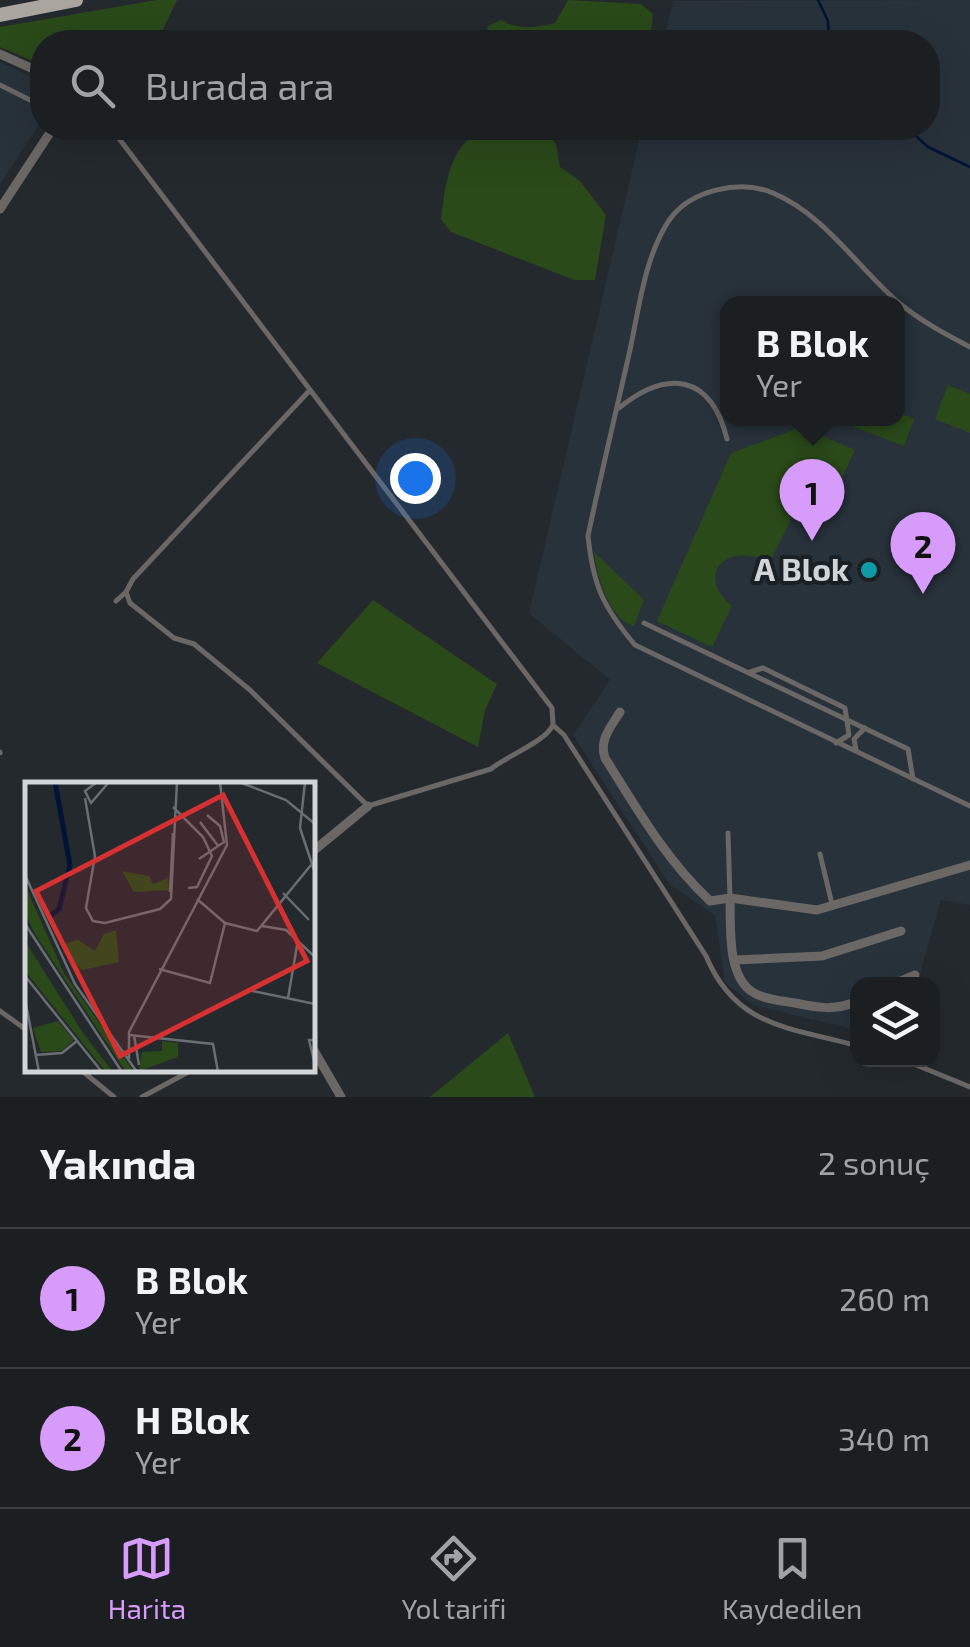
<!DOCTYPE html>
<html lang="tr">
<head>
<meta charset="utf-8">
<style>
	body { margin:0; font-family:"Exo 2",sans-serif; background:#24272a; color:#f1f3f6 }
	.controls { position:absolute; right:30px; bottom:30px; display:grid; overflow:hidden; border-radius:20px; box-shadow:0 10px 40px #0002 }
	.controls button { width:90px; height:90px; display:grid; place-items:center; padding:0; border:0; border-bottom:2px solid #393d40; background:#1b1f22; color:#f1f3f6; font:50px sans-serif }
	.you { position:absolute; left:415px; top:478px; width:35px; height:35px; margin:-25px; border:8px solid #fff; border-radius:50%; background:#1a73e8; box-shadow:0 0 0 15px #1a73e833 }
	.badge { display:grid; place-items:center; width:65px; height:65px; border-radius:50%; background:#d79bf9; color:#111; font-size:32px; font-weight:700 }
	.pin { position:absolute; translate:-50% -82px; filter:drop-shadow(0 2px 5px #0008) }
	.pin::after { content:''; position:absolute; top:52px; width:35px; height:30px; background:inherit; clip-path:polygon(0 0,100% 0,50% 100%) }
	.popup { position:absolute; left:720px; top:296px; width:185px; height:130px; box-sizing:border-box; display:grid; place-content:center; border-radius:20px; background:#1b1f22; filter:drop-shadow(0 2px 8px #0005); font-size:32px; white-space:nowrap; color:#a0a2a5 }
	.popup b { font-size:38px; color:#f1f3f6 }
	.popup::after { content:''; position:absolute; left:50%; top:100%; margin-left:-20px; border:20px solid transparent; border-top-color:#1b1f22 }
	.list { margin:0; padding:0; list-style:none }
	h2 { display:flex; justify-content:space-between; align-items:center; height:130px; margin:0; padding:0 40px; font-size:42px }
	h2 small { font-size:32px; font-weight:400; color:#a0a2a5 }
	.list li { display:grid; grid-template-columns:65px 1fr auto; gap:30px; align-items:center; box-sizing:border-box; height:140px; padding:0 40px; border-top:2px solid #393d40 }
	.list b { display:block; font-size:38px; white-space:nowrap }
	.list p { margin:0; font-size:32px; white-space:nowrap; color:#a0a2a5 }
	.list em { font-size:32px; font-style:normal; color:#a0a2a5 }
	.icon { flex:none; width:55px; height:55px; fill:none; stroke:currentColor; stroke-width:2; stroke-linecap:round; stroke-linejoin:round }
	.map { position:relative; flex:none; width:970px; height:1097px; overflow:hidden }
	.search { position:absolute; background:#1b1f22; box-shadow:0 10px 40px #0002; left:30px; right:30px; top:30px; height:110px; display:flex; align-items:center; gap:25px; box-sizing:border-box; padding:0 35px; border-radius:40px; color:#a0a2a5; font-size:38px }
	.sheet { height:410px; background:#1b1f22 }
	nav { display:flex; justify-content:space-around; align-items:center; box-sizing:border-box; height:140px; border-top:2px solid #393d40; background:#1b1f22; font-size:28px; color:#a0a2a5 }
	nav a { display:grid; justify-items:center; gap:5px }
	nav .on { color:#d79bf9 }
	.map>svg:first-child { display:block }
</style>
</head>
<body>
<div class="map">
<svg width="970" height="1097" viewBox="0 0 970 1097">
	<rect width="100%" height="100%" fill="#24292e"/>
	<!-- built -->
	<g fill="#28323b" fill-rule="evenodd">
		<path d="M970 0V905L941 900 917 984H858L857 1030 753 1005 725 982 715 915 670 885 573 735 610 680 529 613 642 128H928V42H663L673 1ZM727 304H897V418H727Z"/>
		<polygon points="0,62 42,82 42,120 0,184"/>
	</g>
	<!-- green -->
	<g fill="#2a4a19">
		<polygon points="157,0 177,0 157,42 42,42 42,65 0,47 0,27"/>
		<path d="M568 0 641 4 653 14 650 42H485L488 26 501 20C518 30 537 28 555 23Z"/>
		<path d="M469 128H551L548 130 556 145 560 167 580 181 606 215 595 280H574L451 232 441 219C444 193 448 156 469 139Z"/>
		<polygon points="948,385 970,394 970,433 935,419"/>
		<polygon points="897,412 914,419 904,446 854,427 857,419 897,418"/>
		<path d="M801 427 855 450 829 505 814 498 808 509 798 505 770 562C724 541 695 576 732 606L712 647 657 621 731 453Z"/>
		<path d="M594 552 644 600 634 626C609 620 597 575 594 552Z"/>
		<polygon points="373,600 497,684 485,710 478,747 317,663"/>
		<polygon points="508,1033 535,1097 430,1097"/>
	</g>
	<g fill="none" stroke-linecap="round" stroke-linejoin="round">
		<!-- stream -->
		<g stroke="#001436" stroke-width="2.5">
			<polyline points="818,0 828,21 829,42"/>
			<polyline points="907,128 928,147 970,167"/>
		</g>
		<!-- lane -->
		<g stroke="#6a6765" stroke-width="5">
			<polyline points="0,85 42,106"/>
			<path d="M111 128 552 708 553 725 564 735 706 956C736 1028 790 1027 858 1046"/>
			<path d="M970 347C945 334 921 321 899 303 858 268 824 214 773 193 740 179 691 190 670 219 645 255 639 308 630 350 616 412 601 474 588 536 593 585 603 607 635 645L970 806"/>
			<path d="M310 390 133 579 126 592 130 603 174 638 194 644 250 690 368 806 491 769C508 755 545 742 553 725"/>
			<path d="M619 408C667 369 711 374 727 439"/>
			<polyline points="116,601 126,592"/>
			<polyline points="644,623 908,749 913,779"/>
			<polyline points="750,672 763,668 845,708 849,735 836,743"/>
			<polyline points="856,750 854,739 865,728"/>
			<polyline points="0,753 0,752"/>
			<polyline points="728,833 730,898"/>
			<polyline points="820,854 832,904"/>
			<polyline points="0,1011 28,1031"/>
			<polyline points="904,1060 970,1087"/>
			<polyline points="81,1070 114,1097"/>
			<polyline points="142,1097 192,1070"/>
		</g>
		<!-- street -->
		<g stroke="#6a6765" stroke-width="9">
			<polyline points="0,54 42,73"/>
			<polyline points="0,209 53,128"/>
			<path d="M620 712C610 728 599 740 605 758 637 809 666 860 710 901L730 898 817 910 970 865"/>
			<polyline points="312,852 368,806"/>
			<path d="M730 898C731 926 726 980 756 994 768 1000 783 1001 795 1003 819 1008 835 1011 858 1001"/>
			<polyline points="735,960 822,956 901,931"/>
			<polyline points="894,984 915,975"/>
			<polyline points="312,1047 341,1097"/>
		</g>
		<!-- primary -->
		<polyline stroke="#aba5a0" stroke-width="14" points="0,15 76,0"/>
	</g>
	<!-- markers -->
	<circle fill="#0f9aa8" stroke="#1a2024" stroke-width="4" cx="869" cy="570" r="10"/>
	<g text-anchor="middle" stroke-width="8" stroke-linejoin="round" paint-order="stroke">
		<!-- poi labels -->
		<g font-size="32" font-weight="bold" fill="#d1d5d8" stroke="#1a2024" text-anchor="end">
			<text x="849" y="581">A Blok</text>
		</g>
	</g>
	<!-- overview -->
	<g transform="translate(25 782)">
		<rect width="290" height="290" fill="#24292e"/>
		<path d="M97 89 124 94 128 102 143 96 144 108 109 110ZM0 103 39 191 109 290H101L10 152 0 131ZM91 148 94 180 57 188 46 177 41 161 53 158 70 169 79 152ZM0 159 58 251 88 290H81L0 189ZM33 239 49 258 37 269 16 270 8 246ZM137 259 153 261V275L114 289 117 270 137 269Z" fill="#2a4a19"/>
		<path fill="none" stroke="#001436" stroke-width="5" d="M24 135 34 127 45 83 30 0"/>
		<path fill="none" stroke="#696e72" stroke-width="2.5" d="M72 0 60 9 66 21 84 0M214 0 261 18 290 42M280 0 275 46 290 91M60 16 70 74 61 126 68 139 80 141 135 127 146 117 152 0M148 25 178 55 187 74 172 105 163 106M175 40 194 65M174 77 199 60 195 44 182 33M0 93 50 202 112 290M145 110 148 51M258 111 284 138M172 117 200 141 232 149 286 83M0 142 97 290M237 144 261 148 290 175M134 187 185 201 200 141M0 194 77 290M223 208 290 222M263 216 273 158M0 217 14 290M104 253 188 262 193 290M109 253 114 283M290 258H284L290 283M10 273 37 271 52 259M104 277V250L202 63 195 0"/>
		<path fill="#d63131" fill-opacity="0.15" stroke="#d63131" stroke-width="5" d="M198 13 282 179 95 274 11 109Z"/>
		<rect width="290" height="290" fill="none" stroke="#d1d5d8" stroke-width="5"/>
	</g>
</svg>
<div class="controls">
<button><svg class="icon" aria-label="layers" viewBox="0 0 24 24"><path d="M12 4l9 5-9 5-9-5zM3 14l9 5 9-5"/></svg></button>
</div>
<div class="you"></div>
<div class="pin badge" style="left:812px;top:541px">1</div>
<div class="popup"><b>B Blok</b>Yer</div>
<div class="pin badge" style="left:923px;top:594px">2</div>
<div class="search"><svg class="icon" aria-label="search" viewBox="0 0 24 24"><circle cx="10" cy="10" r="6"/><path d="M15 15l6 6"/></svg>Burada ara</div>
</div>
<section class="sheet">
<h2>Yakında<small>2 sonuç</small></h2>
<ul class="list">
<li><span class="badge">1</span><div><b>B Blok</b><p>Yer</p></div><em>260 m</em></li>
<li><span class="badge">2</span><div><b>H Blok</b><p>Yer</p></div><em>340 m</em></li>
</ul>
</section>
<nav>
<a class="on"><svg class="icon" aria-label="map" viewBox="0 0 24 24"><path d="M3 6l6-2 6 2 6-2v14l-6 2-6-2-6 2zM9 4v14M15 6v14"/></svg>Harita</a>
<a><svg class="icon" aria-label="directions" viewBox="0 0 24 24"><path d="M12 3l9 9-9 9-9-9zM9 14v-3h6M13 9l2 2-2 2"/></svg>Yol tarifi</a>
<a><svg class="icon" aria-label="saved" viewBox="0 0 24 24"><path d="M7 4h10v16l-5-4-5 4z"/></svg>Kaydedilen</a>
</nav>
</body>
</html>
